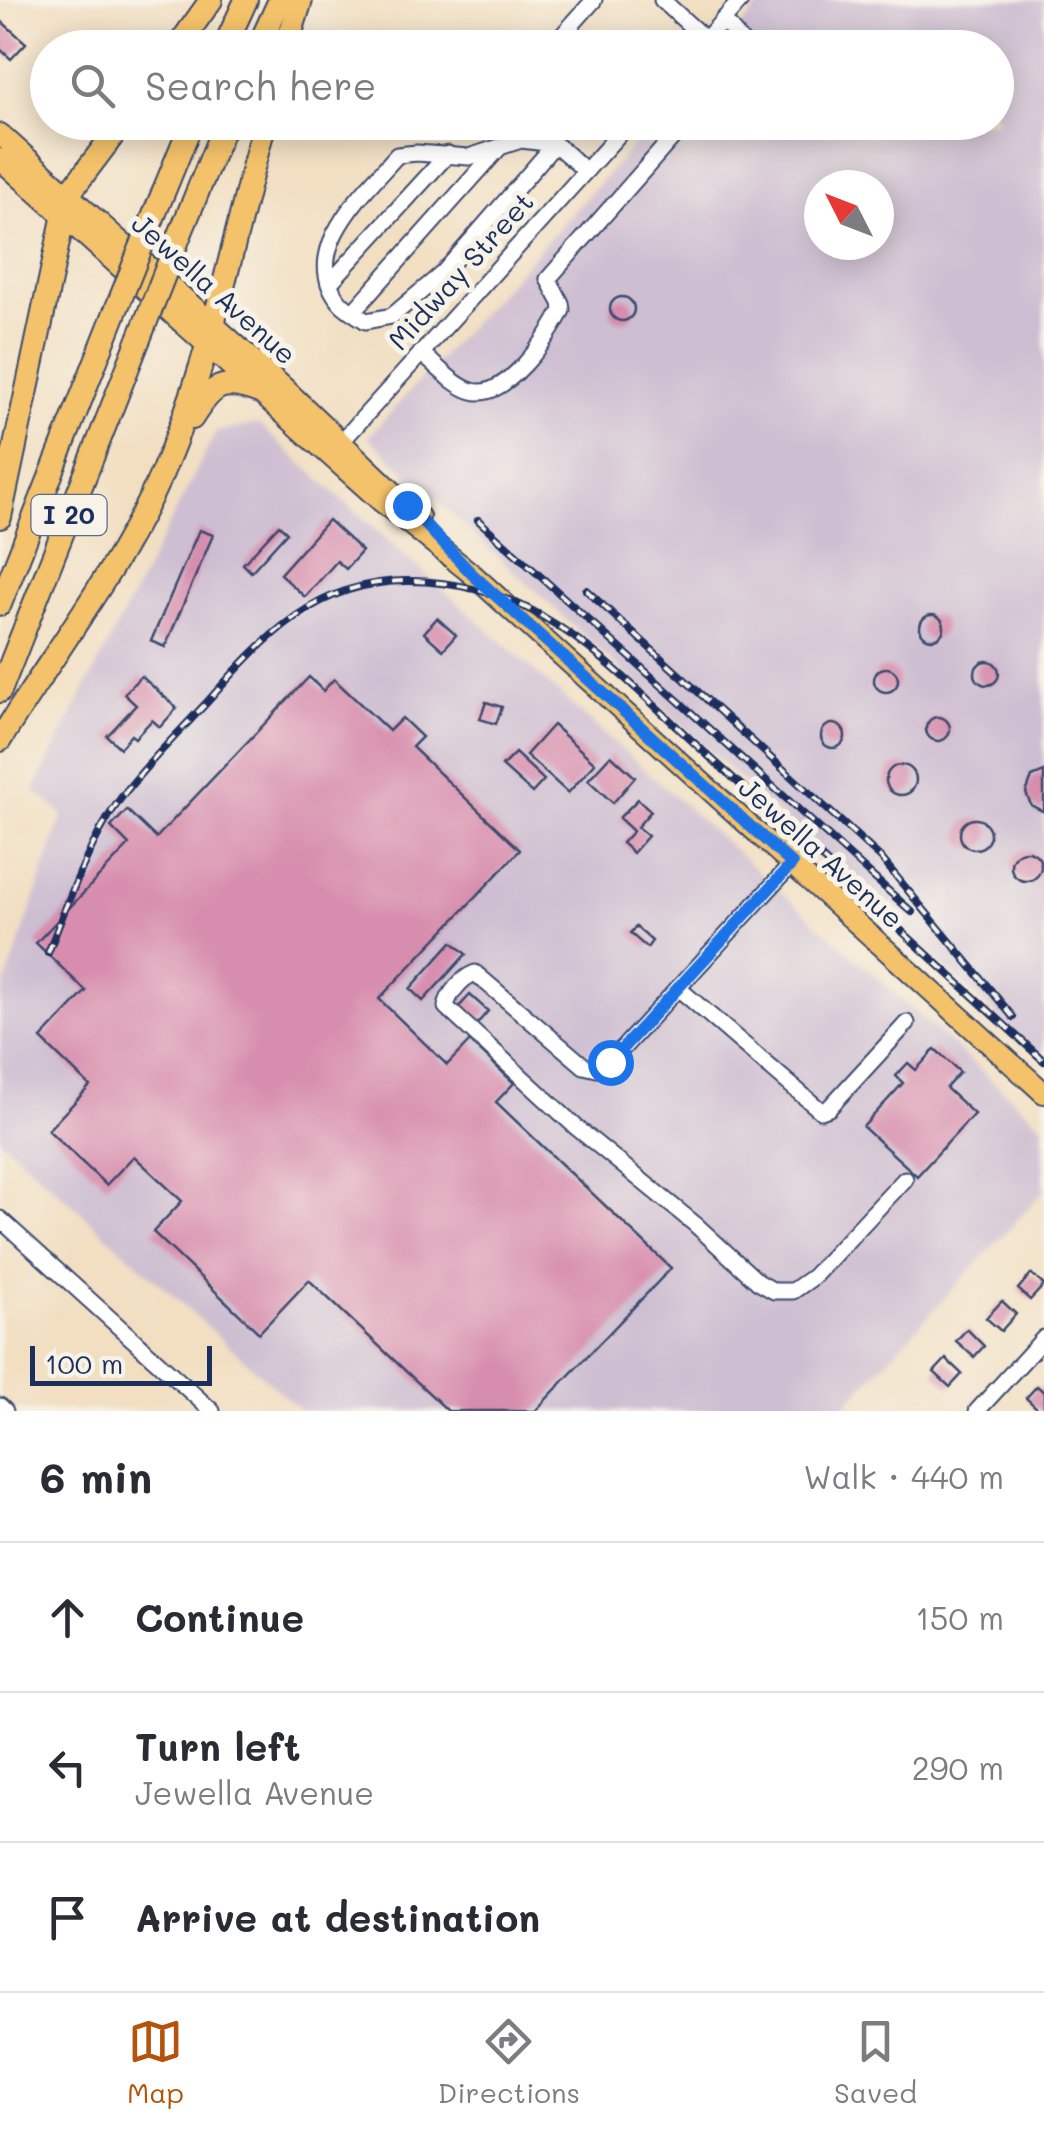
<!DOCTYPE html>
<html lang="en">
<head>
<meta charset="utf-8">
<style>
	body { margin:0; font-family:Mali,sans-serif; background:#f2f2f3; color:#2b2b33 }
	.compass { position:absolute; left:804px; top:170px; width:90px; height:90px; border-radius:50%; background:#fff; box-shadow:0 5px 25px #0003; rotate:312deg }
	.scale { position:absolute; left:30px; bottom:25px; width:182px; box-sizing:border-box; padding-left:10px; border:5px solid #1b2f5e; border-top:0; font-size:28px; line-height:35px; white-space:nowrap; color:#1b2f5e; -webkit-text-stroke:8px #f7f3e8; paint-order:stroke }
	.stop { position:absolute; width:30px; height:30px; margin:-22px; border:8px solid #1a73e8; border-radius:50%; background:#fff }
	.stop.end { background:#1a73e8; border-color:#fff; box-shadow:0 2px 10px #0008 }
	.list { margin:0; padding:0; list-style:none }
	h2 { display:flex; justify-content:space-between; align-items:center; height:130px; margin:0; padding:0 40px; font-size:42px }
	h2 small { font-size:32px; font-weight:400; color:#7c7c81 }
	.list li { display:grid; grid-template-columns:65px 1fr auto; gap:30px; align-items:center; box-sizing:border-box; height:150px; padding:0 40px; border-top:2px solid #e1e1e2 }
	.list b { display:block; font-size:38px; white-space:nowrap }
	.list p { margin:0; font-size:32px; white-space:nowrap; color:#7c7c81 }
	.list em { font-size:32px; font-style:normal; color:#7c7c81 }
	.icon { flex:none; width:55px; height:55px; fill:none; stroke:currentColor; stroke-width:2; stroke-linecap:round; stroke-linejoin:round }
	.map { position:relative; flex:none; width:1044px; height:1411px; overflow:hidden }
	.search { position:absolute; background:#fff; box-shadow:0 5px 25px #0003; left:30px; right:30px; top:30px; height:110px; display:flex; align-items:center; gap:25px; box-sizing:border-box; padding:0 35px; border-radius:55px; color:#7c7c81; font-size:38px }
	.sheet { height:580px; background:#fff }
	nav { display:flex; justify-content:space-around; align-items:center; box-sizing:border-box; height:140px; border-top:2px solid #e1e1e2; background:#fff; font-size:28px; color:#7c7c81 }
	nav a { display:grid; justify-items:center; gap:5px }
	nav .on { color:#b45309 }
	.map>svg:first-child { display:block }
</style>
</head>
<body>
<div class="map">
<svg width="1044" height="1411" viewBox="0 0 1044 1411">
	<rect width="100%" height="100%" fill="#f7f3e8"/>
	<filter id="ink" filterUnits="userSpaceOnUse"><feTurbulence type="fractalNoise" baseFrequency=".01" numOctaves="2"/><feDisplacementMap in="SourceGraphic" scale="20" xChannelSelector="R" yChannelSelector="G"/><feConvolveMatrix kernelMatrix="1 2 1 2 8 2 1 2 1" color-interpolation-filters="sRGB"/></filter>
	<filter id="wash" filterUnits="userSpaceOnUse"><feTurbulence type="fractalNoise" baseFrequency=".0048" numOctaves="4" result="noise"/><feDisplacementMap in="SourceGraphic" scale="40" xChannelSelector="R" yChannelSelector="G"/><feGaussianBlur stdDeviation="2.25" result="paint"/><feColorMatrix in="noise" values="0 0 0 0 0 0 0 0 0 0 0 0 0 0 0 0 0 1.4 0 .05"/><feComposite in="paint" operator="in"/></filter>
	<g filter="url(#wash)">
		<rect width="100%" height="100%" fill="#f2dfc2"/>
		<!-- industrial -->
		<g fill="#cebed1" fill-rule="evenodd">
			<path d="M765 0H1044V1059L368 437 654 123 996 122V48L722 47ZM819 185H879V245H819Z"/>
			<polygon points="258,424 1044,1127 1044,1191 840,1411 301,1411 0,1139 0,1000 63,815 34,790 216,432"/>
		</g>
		<g id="blocks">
			<!-- building -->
			<g fill="#d78dad">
				<polygon points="0,20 26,43 11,59 0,49"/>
				<circle cx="622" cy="309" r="12"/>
				<polygon points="328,520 362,551 346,569 337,561 305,597 280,574"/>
				<polygon points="279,525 287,532 251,572 243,564"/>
				<polygon points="199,530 213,535 165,647 151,641"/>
				<circle cx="932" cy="627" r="12"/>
				<polygon points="437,618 456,635 443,650 424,633"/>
				<circle cx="987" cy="673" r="12"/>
				<circle cx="886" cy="680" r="12"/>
				<polygon points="141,676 177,708 160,727 152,720 135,738 131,735 120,748 107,736 136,705 124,694"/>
				<polygon points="309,677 323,691 334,679 389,731 402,718 422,737 412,747 520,850 379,999 447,1065 470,1041 514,1083 496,1102 671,1268 535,1411 448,1411 309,1280 259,1333 153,1232 182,1201 134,1156 106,1185 48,1130 90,1086 41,1039 86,991 36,943 129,845 111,827 127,810 156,838"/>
				<polygon points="486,702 502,707 496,724 480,719"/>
				<circle cx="938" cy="729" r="12"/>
				<circle cx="833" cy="736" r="12"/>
				<polygon points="553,725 595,763 568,793 526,755"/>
				<polygon points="515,753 544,780 532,793 502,766"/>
				<polygon points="611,755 635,777 613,803 588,780"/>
				<circle cx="901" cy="780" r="15"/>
				<polygon points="1044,772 1044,812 1031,805 1026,793 1032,777"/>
				<polygon points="638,799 651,811 637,827 648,836 633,853 622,843 633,831 619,818"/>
				<circle cx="975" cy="834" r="15"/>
				<circle cx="1026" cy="866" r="15"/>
				<polygon points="636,927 652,941 647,948 630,933"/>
				<polygon points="452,942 466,954 423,1001 410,989"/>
				<polygon points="470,995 488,1011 476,1025 458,1008"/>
				<polygon points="935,1049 960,1072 946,1088 974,1114 917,1176 863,1127 903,1083 896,1076 908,1063 916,1070"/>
				<polygon points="1031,1274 1044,1285 1030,1300 1018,1289"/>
				<polygon points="1002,1301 1016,1314 1001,1331 986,1318"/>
				<polygon points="967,1329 984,1346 974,1357 956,1341"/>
				<polygon points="946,1359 962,1374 950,1387 934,1372"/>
				<polygon points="1037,1386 1044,1392 1044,1411 1040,1411 1026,1398"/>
			</g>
		</g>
	</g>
	<g filter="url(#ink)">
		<use href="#blocks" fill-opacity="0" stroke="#3b496d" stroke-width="2.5"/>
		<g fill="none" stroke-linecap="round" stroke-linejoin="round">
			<defs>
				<g id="minor">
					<polyline points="662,0 705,39"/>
					<polyline points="723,20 747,48"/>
					<polyline points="551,48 594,0"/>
					<polyline points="698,48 741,0"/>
					<path d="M555 144 443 273 392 316 366 321C357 315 347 310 340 302 297 251 366 191 397 155L417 153 469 157 521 140 555 144 586 171"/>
					<polyline points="329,284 448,154"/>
					<polyline points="353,312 500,147"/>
					<path d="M421 353C435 364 454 386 472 391 505 401 550 336 562 310L561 303 548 279 686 122"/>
					<polyline points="334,450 630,122"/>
					<path d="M792 864 610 1062 597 1069 584 1066 475 973C462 978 448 994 446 1007L577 1128 696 1225 758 1282 774 1291H793L813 1277 905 1179"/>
					<polyline points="678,988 821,1111 829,1108 907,1023"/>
					<polyline points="0,1219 212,1411"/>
					<polyline points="0,1406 5,1411"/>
					<polyline points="977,1411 1044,1338"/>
				</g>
				<g id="major">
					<polyline points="0,134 283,387 419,517"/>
					<polyline points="0,159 382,502 472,574 1044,1093"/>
				</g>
				<g id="highway">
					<polyline points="177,48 211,0"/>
					<polyline points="224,48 246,0"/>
					<polyline points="258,48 280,0"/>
					<polyline points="286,48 301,0"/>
					<polyline points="152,220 192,122"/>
					<polyline points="177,242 226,122"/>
					<path d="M192 418C213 385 221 378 259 392"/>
					<polyline points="0,517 68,195 123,122"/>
					<polyline points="0,604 114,315"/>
					<polyline points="0,691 139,339"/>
					<path d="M0 740C54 652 120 568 162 473 211 360 233 240 265 122"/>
				</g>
			</defs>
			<!-- minor casing -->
			<use href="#minor" stroke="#3b496d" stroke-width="19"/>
			<!-- major casing -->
			<use href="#major" stroke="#3b496d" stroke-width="24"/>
			<!-- highway casing -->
			<use href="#highway" stroke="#3b496d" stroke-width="26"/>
			<!-- minor -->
			<use href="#minor" stroke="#fff" stroke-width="15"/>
			<!-- major -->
			<use href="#major" stroke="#f4c26a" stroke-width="20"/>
			<!-- highway -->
			<use href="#highway" stroke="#f4c26a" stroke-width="22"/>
			<defs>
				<g id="rail">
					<polyline points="478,520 912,912"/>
					<polyline points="586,590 881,858 1013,1017"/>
					<path d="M48 953C68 902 87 847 118 802 144 766 179 733 209 700 265 637 317 580 409 581 454 581 501 593 540 615 605 652 658 711 714 761 825 860 934 961 1044 1061"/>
				</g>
			</defs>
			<!-- rail casing -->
			<use href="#rail" stroke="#1b2f5e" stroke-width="8"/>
			<!-- rail -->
			<use href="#rail" stroke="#f7f3e8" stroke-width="4" stroke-dasharray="11" stroke-linecap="butt"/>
			<defs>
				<g id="highway-bridge">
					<polyline points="114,315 152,220"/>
					<polyline points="139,339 177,242"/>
				</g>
			</defs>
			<!-- highway-bridge casing -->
			<use href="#highway-bridge" stroke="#3b496d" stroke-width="26" stroke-linecap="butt"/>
			<!-- highway-bridge -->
			<use href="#highway-bridge" stroke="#f4c26a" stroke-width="22"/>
		</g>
	</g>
	<g fill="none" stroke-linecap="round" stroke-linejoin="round" filter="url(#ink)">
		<!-- route -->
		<polyline stroke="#1a73e8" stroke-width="12" points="407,505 472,574 792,864 610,1062"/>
	</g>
	<g text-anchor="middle" stroke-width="10" stroke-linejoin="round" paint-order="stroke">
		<!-- shield labels -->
		<rect fill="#f7f3e8" stroke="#5d6a87" stroke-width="2.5" x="31.5" y="495" width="75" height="40" rx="8"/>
		<g font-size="25" font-weight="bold" fill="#1b2f5e">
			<text x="69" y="524">I 20</text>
		</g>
		<!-- street labels -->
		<g font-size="28" fill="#1b2f5e" stroke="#f7f3e8">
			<text transform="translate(461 271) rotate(-48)" y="10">Midway Street</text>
			<text transform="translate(214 289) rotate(42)" y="10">Jewella Avenue</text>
			<text transform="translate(821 853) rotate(42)" y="10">Jewella Avenue</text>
		</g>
	</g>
</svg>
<svg class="compass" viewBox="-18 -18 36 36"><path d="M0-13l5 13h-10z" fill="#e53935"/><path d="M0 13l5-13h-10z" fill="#7c7c81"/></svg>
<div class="scale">100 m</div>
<div class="stop" style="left:610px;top:1062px"></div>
<div class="stop end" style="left:407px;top:505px"></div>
<div class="search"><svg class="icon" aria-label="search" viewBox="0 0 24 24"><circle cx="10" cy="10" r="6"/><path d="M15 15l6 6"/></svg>Search here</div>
</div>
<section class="sheet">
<h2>6 min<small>Walk · 440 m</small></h2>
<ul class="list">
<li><svg class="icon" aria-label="ahead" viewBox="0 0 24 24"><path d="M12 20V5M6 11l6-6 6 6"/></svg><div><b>Continue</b></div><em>150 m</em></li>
<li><svg class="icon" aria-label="left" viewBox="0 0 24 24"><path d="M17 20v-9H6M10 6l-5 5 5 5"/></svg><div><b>Turn left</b><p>Jewella Avenue</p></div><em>290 m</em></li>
<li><svg class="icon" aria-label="arrive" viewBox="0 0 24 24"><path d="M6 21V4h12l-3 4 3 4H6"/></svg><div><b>Arrive at destination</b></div></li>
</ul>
</section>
<nav>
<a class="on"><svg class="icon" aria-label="map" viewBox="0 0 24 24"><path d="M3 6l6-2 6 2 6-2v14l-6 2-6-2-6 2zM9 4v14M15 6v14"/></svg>Map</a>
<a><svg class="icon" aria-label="directions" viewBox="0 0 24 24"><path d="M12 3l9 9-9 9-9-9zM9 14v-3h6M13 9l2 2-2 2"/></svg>Directions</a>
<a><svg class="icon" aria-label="saved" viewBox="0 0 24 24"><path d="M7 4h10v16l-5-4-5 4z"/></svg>Saved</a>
</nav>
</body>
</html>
